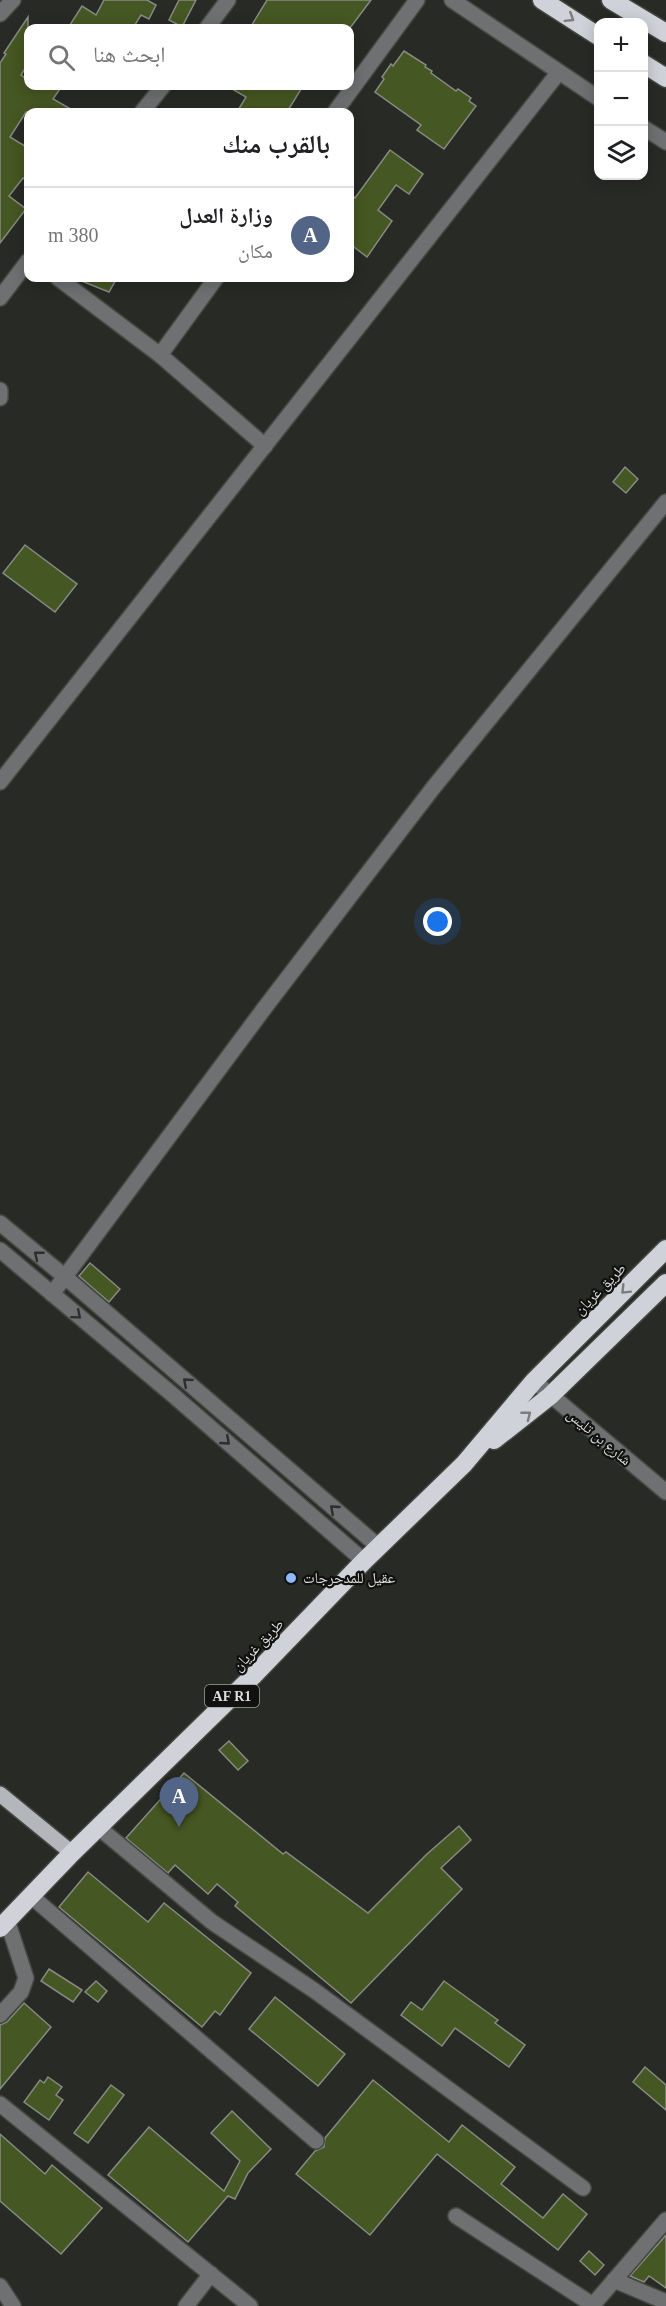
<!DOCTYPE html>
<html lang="ar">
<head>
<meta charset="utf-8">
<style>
	body { margin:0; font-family:"Times New Roman","Noto Naskh Arabic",serif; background:#f6f6f6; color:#202124; direction:rtl }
	.controls { position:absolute; right:18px; top:18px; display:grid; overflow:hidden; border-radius:12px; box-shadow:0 3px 15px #0003 }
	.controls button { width:54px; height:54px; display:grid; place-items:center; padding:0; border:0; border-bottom:2px solid #e0e0e0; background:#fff; color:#202124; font:30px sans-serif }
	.you { position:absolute; left:438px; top:922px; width:21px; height:21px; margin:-15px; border:4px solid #fff; border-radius:50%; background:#1a73e8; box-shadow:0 0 0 9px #1a73e833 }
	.badge { display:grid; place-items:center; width:39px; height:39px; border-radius:50%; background:#526586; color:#fff; font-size:20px; font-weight:700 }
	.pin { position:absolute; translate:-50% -50px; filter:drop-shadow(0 2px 3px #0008) }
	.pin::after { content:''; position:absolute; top:32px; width:21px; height:18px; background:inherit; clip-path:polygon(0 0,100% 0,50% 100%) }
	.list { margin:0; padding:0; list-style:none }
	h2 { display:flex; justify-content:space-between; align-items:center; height:78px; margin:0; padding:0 24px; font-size:26px }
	h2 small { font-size:20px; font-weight:400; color:#757577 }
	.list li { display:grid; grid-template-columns:39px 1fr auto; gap:18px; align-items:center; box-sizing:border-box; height:96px; padding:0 24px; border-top:2px solid #e0e0e0 }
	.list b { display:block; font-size:22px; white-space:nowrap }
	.list p { margin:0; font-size:20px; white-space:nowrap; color:#757577 }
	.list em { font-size:20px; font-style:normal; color:#757577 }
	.icon { flex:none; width:33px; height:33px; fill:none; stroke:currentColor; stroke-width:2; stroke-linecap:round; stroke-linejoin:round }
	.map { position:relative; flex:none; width:666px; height:2306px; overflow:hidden; direction:ltr }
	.search { position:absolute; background:#fff; box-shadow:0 3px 15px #0003; left:24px; top:24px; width:330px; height:66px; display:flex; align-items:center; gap:15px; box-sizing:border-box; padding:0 21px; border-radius:12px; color:#757577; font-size:22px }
	.panel { position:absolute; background:#fff; box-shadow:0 3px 15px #0003; left:24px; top:108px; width:330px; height:174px; border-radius:12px; direction:rtl }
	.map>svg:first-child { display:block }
</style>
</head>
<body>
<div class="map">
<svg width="666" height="2306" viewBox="0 0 666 2306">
	<rect width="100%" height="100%" fill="#282a25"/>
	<!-- building -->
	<g fill="#455722" stroke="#878a83" stroke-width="1.5">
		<polygon points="104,0 147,0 156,5 149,19 141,15 133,28 68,28 82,6 96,15"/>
		<polygon points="179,0 196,0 182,27 169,20"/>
		<polygon points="267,0 371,0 350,28 250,28"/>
		<polygon points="28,17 28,64 21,75 28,80 28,86 62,86 53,99 76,112 26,112 10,137 28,148 28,181 23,178 9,196 26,209 0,243 0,63 6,54 4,53"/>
		<polygon points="404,51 426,65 425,67 432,71 431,73 456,91 458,89 471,98 469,101 476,106 444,149 417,130 421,125 375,92 384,79 382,77 391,64 393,66"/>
		<polygon points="227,86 303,86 287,112 237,112 246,97"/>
		<polygon points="390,150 423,174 409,194 396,185 378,210 392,221 367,257 350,244 350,193 355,198"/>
		<polygon points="74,278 117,278 109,292"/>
		<polygon points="625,467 638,479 626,493 613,482"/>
		<polygon points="25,545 77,584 55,612 3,573"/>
		<polygon points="90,1263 120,1289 109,1302 79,1276"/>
		<polygon points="229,1741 248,1761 238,1770 219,1750"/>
		<polygon points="184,1773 283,1854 286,1852 368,1913 427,1854 459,1826 471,1840 441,1868 462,1889 351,2003 235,1906 238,1902 217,1884 208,1894 175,1865 168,1873 126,1838"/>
		<polygon points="88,1872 148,1922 164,1903 251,1973 220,2015 215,2011 202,2027 59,1907"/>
		<polygon points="49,1969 82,1990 73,2002 41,1981"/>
		<polygon points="96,1981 107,1991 98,2002 85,1992"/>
		<polygon points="444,1981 498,2020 495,2023 525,2045 509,2067 455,2028 442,2046 401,2015 411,2002 422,2010"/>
		<polygon points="275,1997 345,2054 318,2086 249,2029"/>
		<polygon points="24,2003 51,2027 0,2089 0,2025 7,2022"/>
		<polygon points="645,2067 666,2085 666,2110 633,2082"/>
		<polygon points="48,2077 62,2087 56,2095 63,2100 49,2120 24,2102 40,2080 44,2083"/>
		<polygon points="373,2080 449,2142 462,2125 515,2167 501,2184 543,2218 563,2194 587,2214 558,2250 437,2154 370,2235 296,2174 315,2151 324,2147 325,2138"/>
		<polygon points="111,2085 124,2095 88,2143 74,2133"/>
		<polygon points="232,2111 271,2149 248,2173 235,2199 228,2196 188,2242 108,2175 149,2127 224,2191 240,2161 211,2133"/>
		<polygon points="0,2134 45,2174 52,2165 102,2208 61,2254 0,2201"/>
		<polygon points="666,2235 666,2288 649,2276 644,2282 630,2276"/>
		<polygon points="589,2251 604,2265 595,2275 580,2261"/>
	</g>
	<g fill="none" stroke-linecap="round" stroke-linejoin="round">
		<defs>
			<g id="minor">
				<polyline points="452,0 598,98"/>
				<polyline points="0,14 13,0"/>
				<polyline points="207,28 228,0"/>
				<polyline points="142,112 163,86"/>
				<polyline points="335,112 417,0"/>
				<polyline points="644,128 666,142"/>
				<polyline points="58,278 160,355 265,446"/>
				<polyline points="0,298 28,261"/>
				<polyline points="160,355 216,278"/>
				<polyline points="0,390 0,398"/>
				<polyline points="0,782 559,72"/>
				<polyline points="0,1223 64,1276 379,1547"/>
				<polyline points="0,1250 173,1395 364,1561"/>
				<polyline points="52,1294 266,1006 433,788 666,502"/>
				<polyline points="534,1381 666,1492"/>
				<polyline points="98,1827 212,1922 315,1991 583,2188"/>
				<polyline points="31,1896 316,2141"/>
				<polyline points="0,2015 21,1992 26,1978 7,1920"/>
				<polyline points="0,2104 250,2306"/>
				<polyline points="456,2216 593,2305"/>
				<polyline points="614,2280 666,2302"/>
				<polyline points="0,2286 13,2306"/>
				<polyline points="186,2306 211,2274"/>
				<polyline points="592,2306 666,2220"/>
			</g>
			<polyline id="major" points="0,1794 72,1853"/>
			<g id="highway">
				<polyline points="542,0 598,36"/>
				<polyline points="611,0 666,33"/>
				<polyline points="644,64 666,78"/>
				<polyline points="494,1440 550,1396 666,1283"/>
				<polyline points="0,1928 72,1853 254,1675 364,1561 464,1464 534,1381 666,1249"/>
			</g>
		</defs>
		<!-- minor casing -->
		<use href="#minor" stroke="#454742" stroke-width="18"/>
		<!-- major casing -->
		<use href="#major" stroke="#454742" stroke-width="18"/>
		<!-- highway casing -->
		<use href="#highway" stroke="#454742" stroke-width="21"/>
		<!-- minor -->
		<use href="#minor" stroke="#6e7072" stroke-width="15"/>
		<!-- major -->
		<use href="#major" stroke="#b3b7bc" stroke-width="15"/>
		<!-- highway -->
		<use href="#highway" stroke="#cfd3d9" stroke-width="18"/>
	</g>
	<!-- one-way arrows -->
	<defs><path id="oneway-chevron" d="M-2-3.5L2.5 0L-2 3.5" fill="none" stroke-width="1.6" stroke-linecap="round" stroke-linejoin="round" transform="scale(1.5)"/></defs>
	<g stroke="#7a7c7f">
		<use href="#oneway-chevron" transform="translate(570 18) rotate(32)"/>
		<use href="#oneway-chevron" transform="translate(625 1290) rotate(135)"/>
		<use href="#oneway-chevron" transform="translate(527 1415) rotate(-38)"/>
	</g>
	<g stroke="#2d2e2d">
		<use href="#oneway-chevron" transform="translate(38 1255) rotate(-141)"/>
		<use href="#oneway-chevron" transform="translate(77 1315) rotate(40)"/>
		<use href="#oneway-chevron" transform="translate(187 1382) rotate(-139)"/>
		<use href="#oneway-chevron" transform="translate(226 1441) rotate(41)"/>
		<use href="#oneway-chevron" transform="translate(334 1509) rotate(-139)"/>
	</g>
	<!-- markers -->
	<circle fill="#90b8fd" stroke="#111210" stroke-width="2" cx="291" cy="1578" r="6"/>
	<g text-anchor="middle" stroke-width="4.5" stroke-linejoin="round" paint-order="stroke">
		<!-- shield labels -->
		<rect fill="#111210" stroke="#9fa19d" stroke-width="1.5" x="205" y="1685" width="54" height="22" rx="4.5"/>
		<g font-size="14" font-weight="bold" fill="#dcdeda">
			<text x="232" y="1701">AF R1</text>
		</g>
		<!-- street labels -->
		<g font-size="15" fill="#dcdeda" stroke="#111210">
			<text transform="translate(600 1289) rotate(-45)" y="5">طريق غريان</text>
			<text transform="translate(599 1437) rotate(40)" y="5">شارع بن تليس</text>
			<text transform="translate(258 1645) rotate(-46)" y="5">طريق غريان</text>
		</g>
		<!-- poi labels -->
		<g font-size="15" fill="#dcdeda" stroke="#111210" text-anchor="start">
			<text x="303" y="1583">عقيل للمدحرجات</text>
		</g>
	</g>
</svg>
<div class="controls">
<button>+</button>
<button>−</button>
<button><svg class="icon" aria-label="layers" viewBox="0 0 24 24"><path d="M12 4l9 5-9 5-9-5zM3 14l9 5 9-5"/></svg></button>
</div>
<div class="you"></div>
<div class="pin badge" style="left:179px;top:1827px">A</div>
<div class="search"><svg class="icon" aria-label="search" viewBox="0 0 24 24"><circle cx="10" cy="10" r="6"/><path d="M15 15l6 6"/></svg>ابحث هنا</div>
<section class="panel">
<h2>بالقرب منك<small></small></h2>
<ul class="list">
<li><span class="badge">A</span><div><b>وزارة العدل</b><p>مكان</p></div><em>380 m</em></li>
</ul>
</section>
</div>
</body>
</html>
